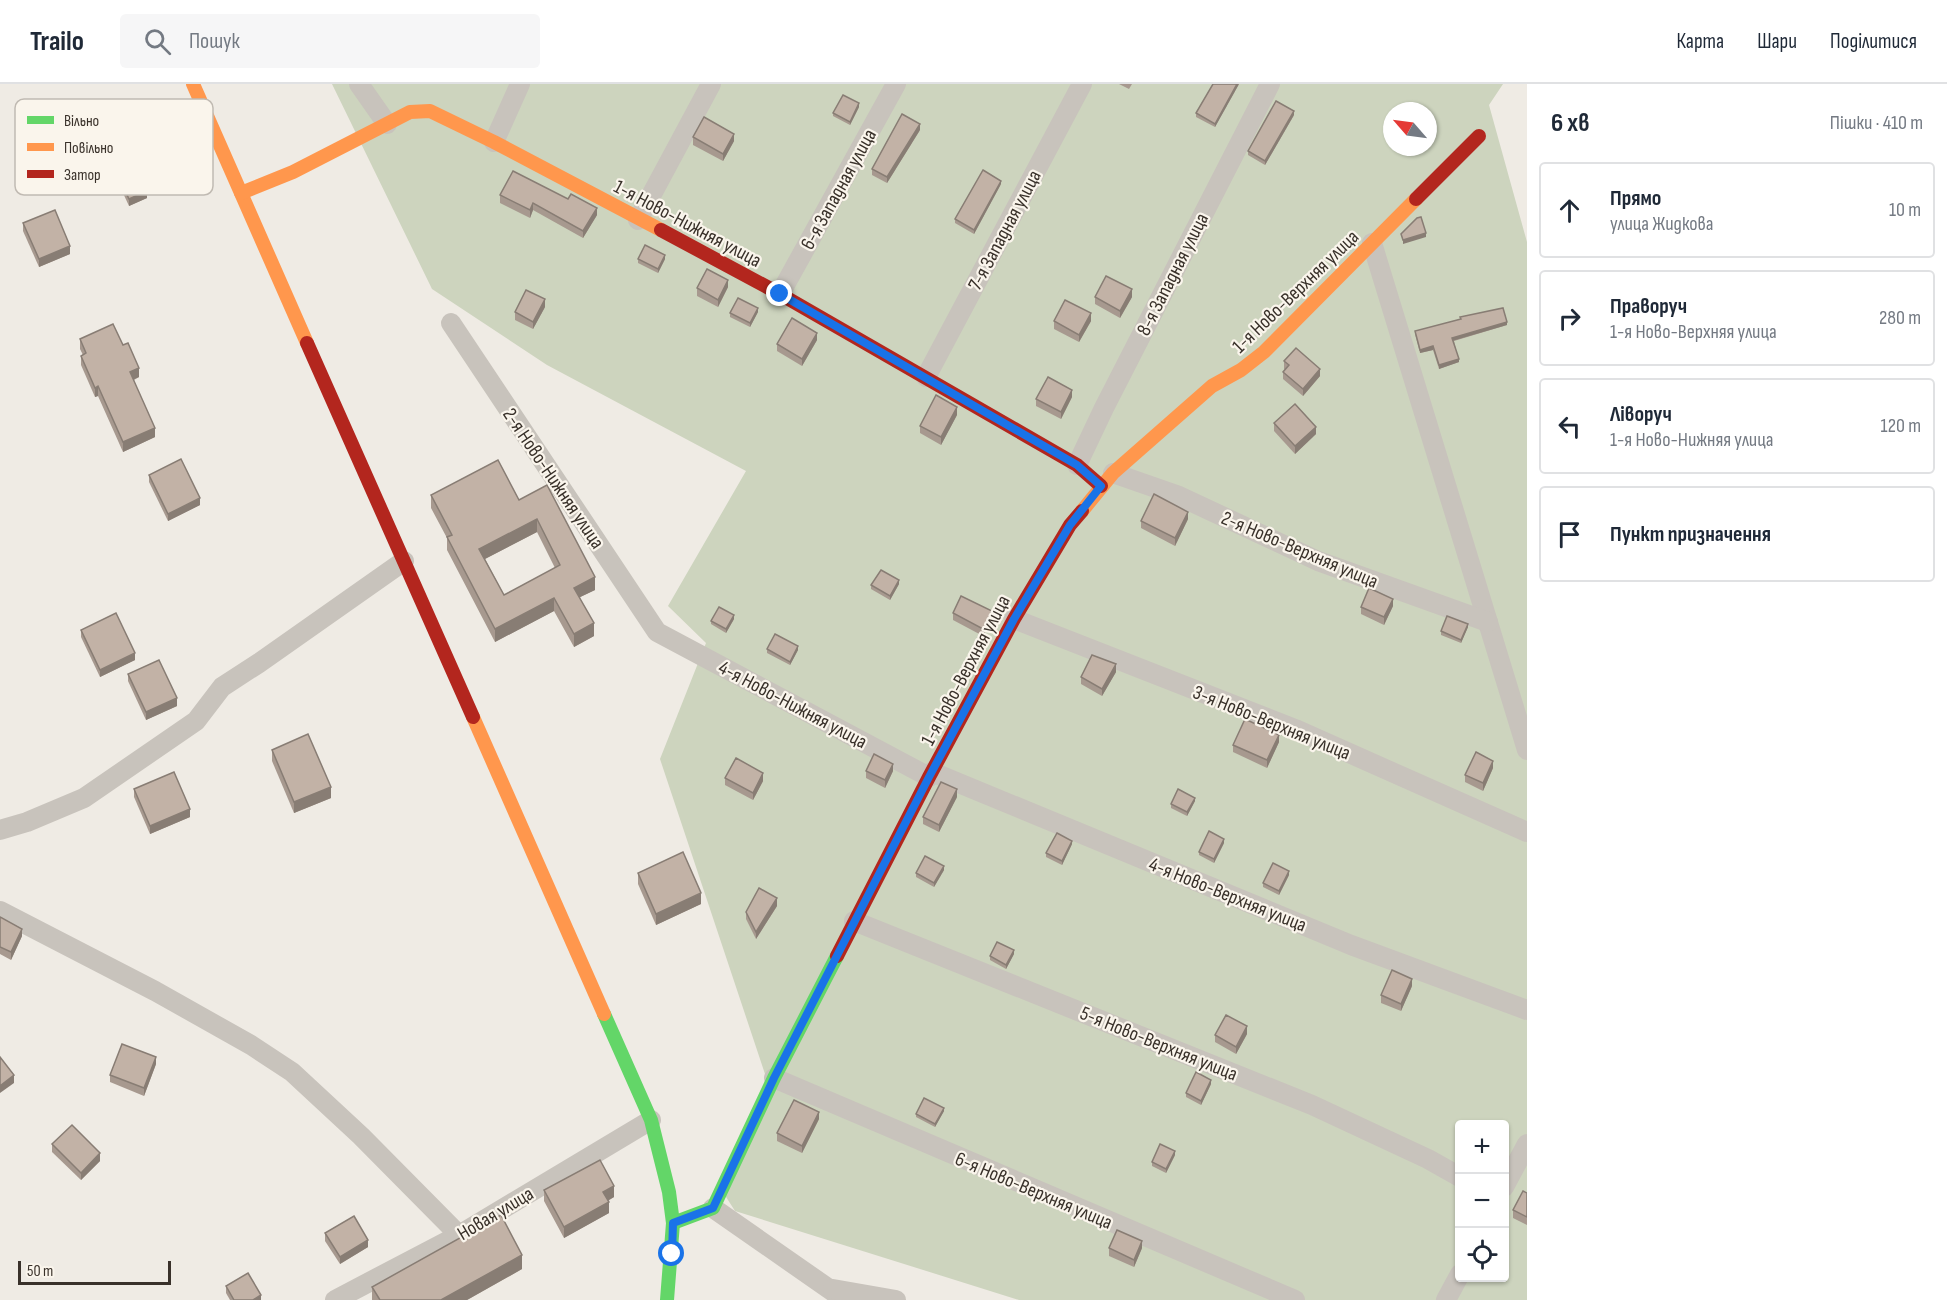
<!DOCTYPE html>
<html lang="uk">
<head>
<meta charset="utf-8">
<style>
	body { margin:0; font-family:"Sofia Sans Condensed",sans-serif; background:#f6f6f7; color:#1f2937 }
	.controls { position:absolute; right:18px; bottom:18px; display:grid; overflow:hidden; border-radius:6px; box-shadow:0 2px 4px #0004 }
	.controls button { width:54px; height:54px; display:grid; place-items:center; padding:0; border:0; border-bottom:2px solid #e0e1e3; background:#fff; color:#1f2937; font:30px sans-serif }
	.compass { position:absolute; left:1383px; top:18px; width:54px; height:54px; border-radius:50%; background:#fff; box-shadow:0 2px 4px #0004; rotate:298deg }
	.scale { position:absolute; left:18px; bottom:15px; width:153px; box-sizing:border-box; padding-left:6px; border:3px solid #39312a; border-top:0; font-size:16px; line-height:21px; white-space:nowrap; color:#39312a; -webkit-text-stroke:4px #faf5ec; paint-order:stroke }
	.stop { position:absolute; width:18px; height:18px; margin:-14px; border:4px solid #1a73e8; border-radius:50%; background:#fff }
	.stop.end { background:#1a73e8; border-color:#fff; box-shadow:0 2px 6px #0008 }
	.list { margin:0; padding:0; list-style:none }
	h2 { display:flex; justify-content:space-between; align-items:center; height:78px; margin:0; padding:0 24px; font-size:26px }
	h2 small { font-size:20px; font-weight:400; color:#747a83 }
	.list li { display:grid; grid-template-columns:39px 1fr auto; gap:18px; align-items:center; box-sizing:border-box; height:96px; margin:0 12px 12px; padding:0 12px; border:2px solid #e0e1e3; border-radius:6px }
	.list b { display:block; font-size:22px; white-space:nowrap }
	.list p { margin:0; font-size:20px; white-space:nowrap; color:#747a83 }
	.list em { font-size:20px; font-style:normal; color:#747a83 }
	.icon { flex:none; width:33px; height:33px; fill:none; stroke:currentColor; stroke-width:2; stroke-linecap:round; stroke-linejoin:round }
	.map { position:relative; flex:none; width:1527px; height:1216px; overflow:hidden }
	header { display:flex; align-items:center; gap:36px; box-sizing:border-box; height:84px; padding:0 30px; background:#fff; border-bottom:2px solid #e0e1e3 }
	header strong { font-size:28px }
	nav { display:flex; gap:33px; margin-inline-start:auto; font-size:21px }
	.search { width:420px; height:54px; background:#f6f6f7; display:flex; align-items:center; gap:15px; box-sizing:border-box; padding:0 21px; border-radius:6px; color:#747a83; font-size:22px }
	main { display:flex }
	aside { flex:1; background:#fff }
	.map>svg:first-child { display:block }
</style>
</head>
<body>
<header>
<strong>Trailo</strong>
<div class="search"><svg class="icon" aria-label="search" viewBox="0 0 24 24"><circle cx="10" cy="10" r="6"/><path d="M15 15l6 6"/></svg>Пошук</div>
<nav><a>Карта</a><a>Шари</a><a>Поділитися</a></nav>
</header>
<main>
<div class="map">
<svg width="1527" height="1216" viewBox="0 0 1527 1216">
	<rect width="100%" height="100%" fill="#efebe4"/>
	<!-- green -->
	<path fill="#cdd4be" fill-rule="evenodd" d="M332 0H1503L1489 21 1527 158V1216H1019L735 1127 721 1105 768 999 660 675 706 559 668 522 746 387 547 281 432 205ZM1392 27H1428V63H1392ZM1460 1040H1504V1194H1460Z"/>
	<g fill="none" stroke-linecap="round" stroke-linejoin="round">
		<!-- street -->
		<g stroke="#c8c3bc" stroke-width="20">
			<polyline points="359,0 387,40"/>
			<polyline points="494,58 520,0"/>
			<polyline points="638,136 711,0"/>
			<polyline points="1372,159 1527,666"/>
			<polyline points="780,210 896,0"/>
			<polyline points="451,239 657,548 929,693"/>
			<polyline points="926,293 1082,0"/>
			<polyline points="1077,381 1104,324 1270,0"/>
			<polyline points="1113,389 1179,412 1318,477 1488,538"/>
			<polyline points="1014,535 1295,645 1527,748"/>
			<polyline points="932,688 1351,861 1527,926"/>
			<polyline points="0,746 27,738 84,714 196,637 222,603 259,579 404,477"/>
			<polyline points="0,827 155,907 251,961 292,988 361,1052 459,1151"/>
			<polyline points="854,837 1312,1021 1428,1075 1460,1093"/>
			<polyline points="774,994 1295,1216"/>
			<polyline points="1504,1103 1527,1060"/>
			<polyline points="713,1124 845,1216"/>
			<polyline points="833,1205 896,1216"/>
			<polyline points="335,1216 459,1151 651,1036"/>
			<polyline points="1446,1216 1460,1190"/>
		</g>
		<!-- fast -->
		<g stroke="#63d668" stroke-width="14">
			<polyline points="604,930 651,1036 669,1108 673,1139 667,1216"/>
			<polyline points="673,1139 713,1124 774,994 837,872"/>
		</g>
		<!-- slow -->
		<g stroke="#ff974d" stroke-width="14">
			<polyline points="193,0 307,259"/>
			<polyline points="241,109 293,88 410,28 430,27 494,58 661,146"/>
			<polyline points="1082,427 1113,389 1212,302 1241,286 1264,268 1416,115"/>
			<polyline points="473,633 604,930"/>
		</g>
		<!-- jam -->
		<g stroke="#b3261e" stroke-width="14">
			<polyline points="1416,115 1479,52"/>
			<polyline points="661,146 780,210 1077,381 1101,402"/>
			<polyline points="307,259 473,633"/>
			<polyline points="837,872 929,693 1014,535 1070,441 1082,427"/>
		</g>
	</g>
	<!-- wall -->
	<g fill="#a7998f" fill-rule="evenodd">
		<polygon points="1119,0 1132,0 1129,5"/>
		<polygon points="1239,0 1215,43 1196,33 1196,29"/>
		<polygon points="859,23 850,41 833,32 833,29"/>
		<polygon points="1294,31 1265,81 1248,71 1248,67"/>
		<polygon points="920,46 887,99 872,91 872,85"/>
		<polygon points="693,53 734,57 723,77 693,61"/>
		<polygon points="117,89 147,114 129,122 117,96"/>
		<polygon points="1001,100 974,150 955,139 955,135"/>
		<polygon points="500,111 597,131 583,154 533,126 530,134 500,119"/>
		<polygon points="23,139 70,170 39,183 23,147"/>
		<polygon points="638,175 665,175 658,189 638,179"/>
		<polygon points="728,203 718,223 697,212 697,204"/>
		<polygon points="1095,213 1132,213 1120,234 1095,220"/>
		<polygon points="545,223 533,245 515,236 515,228"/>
		<polygon points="758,228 750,243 730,233 730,229"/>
		<polygon points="1054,237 1091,237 1079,258 1054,245"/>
		<polygon points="1507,241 1454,257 1459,278 1439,285 1433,266 1420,269 1415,250 1415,247"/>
		<polygon points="80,255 123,261 139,293 134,296 155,353 123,368 98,312 95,313 81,281 81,272 83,271 80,265"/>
		<polygon points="817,256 802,282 777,267 777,260"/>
		<polygon points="1284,277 1320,292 1303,312 1283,295 1283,288 1285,286 1284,285"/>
		<polygon points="1072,313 1061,335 1036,322 1036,315"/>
		<polygon points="957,331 941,361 920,349 920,342"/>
		<polygon points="1274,339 1316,350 1295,370 1274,347"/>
		<polygon points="149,391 200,421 168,437 149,398"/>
		<path d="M547 401 595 506 580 513 594 552 574 563 554 527 495 558 447 466V454L431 424V411L519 416ZM537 448 555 484 504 511 485 475Z"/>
		<polygon points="1188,435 1175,462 1141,444 1141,437"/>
		<polygon points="899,500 890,516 871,505 871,501"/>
		<polygon points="1393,522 1384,541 1361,530 1361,523"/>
		<polygon points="953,529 992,535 983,552 953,536"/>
		<polygon points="734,535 726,549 711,540 711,537"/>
		<polygon points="1468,543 1461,559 1441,551 1441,547"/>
		<polygon points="81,546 135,576 100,593 81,553"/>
		<polygon points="767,565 798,566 790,581 767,569"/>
		<polygon points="1116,588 1102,612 1081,600 1081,593"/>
		<polygon points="128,590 177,622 146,636 128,597"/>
		<polygon points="1279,658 1267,684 1233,668 1233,661"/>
		<polygon points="272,666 331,714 294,729 272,677"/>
		<polygon points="1493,684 1483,707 1465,698 1465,691"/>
		<polygon points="866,687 893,687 885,704 866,694"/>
		<polygon points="725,694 763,697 753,716 725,701"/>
		<polygon points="134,705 190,733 150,750 134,713"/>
		<polygon points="957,713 939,748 923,740 923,733"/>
		<polygon points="1195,717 1187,732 1171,724 1171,720"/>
		<polygon points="1224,759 1214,779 1199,771 1199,768"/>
		<polygon points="1072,760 1062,781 1046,773 1046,769"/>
		<polygon points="944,786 934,803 916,793 916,789"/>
		<polygon points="638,789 701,820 656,841 638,800"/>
		<polygon points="1289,791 1279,811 1263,803 1263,799"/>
		<polygon points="777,822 756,855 746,835 746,828"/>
		<polygon points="0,833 22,852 11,876 0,870"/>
		<polygon points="1014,870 1006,885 990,876 990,872"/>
		<polygon points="1412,902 1401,927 1381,919 1381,911"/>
		<polygon points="1247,950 1236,970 1215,958 1215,951"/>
		<polygon points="156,980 144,1012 110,998 110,991"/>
		<polygon points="1211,1000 1201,1021 1186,1013 1186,1009"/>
		<polygon points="944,1027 935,1043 916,1033 916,1030"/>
		<polygon points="819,1035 802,1069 777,1057 777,1049"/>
		<polygon points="52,1060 100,1077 81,1096 52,1068"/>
		<polygon points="1175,1071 1166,1089 1152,1082 1152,1078"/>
		<polygon points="544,1106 614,1113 608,1117 609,1129 564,1154 544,1117"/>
		<polygon points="1527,1109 1527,1141 1513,1134 1513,1126"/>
		<polygon points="325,1149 368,1163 340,1180 325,1157"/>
		<polygon points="1109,1164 1142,1164 1134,1183 1109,1172"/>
		<polygon points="522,1185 467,1216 372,1216 372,1203"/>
		<polygon points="226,1202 261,1216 230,1216 226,1209"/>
	</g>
	<!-- shaded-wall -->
	<g fill="#887d74">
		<polygon points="1237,0 1239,0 1215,43 1215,40"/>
		<polygon points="859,19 859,23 850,41 850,38"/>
		<polygon points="1294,27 1294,31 1265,81 1265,77"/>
		<polygon points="920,40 920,46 887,99 887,93"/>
		<polygon points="734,50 734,57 723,77 723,70"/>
		<polygon points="1001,97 1001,100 974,150 974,146"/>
		<polygon points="147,107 147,114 129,122 129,115"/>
		<polygon points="533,119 533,126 530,134 530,126"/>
		<polygon points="597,124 597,131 583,154 583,147"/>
		<polygon points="1426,149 1426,153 1403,160 1403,156"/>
		<polygon points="70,162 70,170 39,183 39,175"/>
		<polygon points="665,171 665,175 658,189 658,185"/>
		<polygon points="728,196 728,203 718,223 718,216"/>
		<polygon points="1132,205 1132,213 1120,234 1120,227"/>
		<polygon points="545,215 545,223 533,245 533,238"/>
		<polygon points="758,224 758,228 750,243 750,239"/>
		<polygon points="1091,229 1091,237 1079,258 1079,251"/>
		<polygon points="1507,238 1507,241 1452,257 1452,254"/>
		<polygon points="817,249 817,256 802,282 802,275"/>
		<polygon points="1433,262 1433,266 1420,269 1420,266"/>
		<polygon points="1459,275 1459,278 1439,285 1439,281"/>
		<polygon points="139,284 139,293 130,297 130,288"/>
		<polygon points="1320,285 1320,292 1303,312 1303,305"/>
		<polygon points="98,302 98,312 95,313 95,304"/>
		<polygon points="1072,306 1072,313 1061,335 1061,328"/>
		<polygon points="957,323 957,331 941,361 941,353"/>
		<polygon points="1316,343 1316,350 1295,370 1295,362"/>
		<polygon points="155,344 155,353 123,368 123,358"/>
		<polygon points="200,414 200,421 168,437 168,430"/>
		<polygon points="1188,428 1188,435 1175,462 1175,454"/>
		<polygon points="537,435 537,448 479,478 479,465"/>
		<polygon points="595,493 595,506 574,516 574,504"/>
		<polygon points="899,496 899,500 890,516 890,512"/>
		<polygon points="554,514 554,527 495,558 495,545"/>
		<polygon points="1393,515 1393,522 1384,541 1384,533"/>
		<polygon points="992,527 992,535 983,552 983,545"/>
		<polygon points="734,531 734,535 726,549 726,545"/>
		<polygon points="594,539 594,552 574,563 574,550"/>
		<polygon points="1468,540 1468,543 1461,559 1461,556"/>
		<polygon points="798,562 798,566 790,581 790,578"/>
		<polygon points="135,569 135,576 100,593 100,586"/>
		<polygon points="1116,580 1116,588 1102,612 1102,605"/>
		<polygon points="177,614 177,622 146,636 146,628"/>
		<polygon points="1279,651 1279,658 1267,684 1267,676"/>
		<polygon points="1493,677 1493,684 1483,707 1483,699"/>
		<polygon points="893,680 893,687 885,704 885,696"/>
		<polygon points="763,689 763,697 753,716 753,709"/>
		<polygon points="331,703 331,714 294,729 294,718"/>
		<polygon points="957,705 957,713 939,748 939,741"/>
		<polygon points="1195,714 1195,717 1187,732 1187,728"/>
		<polygon points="190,725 190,733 150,750 150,742"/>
		<polygon points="1224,755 1224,759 1214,779 1214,775"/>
		<polygon points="1072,757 1072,760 1062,781 1062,777"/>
		<polygon points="944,782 944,786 934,803 934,799"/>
		<polygon points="1289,787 1289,791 1279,811 1279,807"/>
		<polygon points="701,809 701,820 656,841 656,830"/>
		<polygon points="777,814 777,822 756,855 756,848"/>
		<polygon points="22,845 22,852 11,876 11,868"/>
		<polygon points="1014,866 1014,870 1006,885 1006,881"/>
		<polygon points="1412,895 1412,902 1401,927 1401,920"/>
		<polygon points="1247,942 1247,950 1236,970 1236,963"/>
		<polygon points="156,973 156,980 144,1012 144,1004"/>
		<polygon points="14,991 14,999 0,1009 0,1002"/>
		<polygon points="1211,996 1211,1000 1201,1021 1201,1017"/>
		<polygon points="944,1024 944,1027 935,1043 935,1040"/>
		<polygon points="819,1028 819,1035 802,1069 802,1062"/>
		<polygon points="1175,1067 1175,1071 1166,1089 1166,1085"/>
		<polygon points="100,1069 100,1077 81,1096 81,1089"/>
		<polygon points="614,1102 614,1113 603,1119 603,1108"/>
		<polygon points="609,1118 609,1129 564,1154 564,1143"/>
		<polygon points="368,1156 368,1163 340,1180 340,1173"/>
		<polygon points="1142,1157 1142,1164 1134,1183 1134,1176"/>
		<polygon points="522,1171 522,1185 467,1216 441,1216"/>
		<polygon points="261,1211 261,1216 253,1216"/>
	</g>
	<!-- building -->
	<g fill="#c2b2a6" stroke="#887d74" stroke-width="1.5" fill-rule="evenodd">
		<polygon points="1213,0 1237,0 1215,40 1196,29"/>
		<polygon points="843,11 859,19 850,38 833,29"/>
		<polygon points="1276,17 1294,27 1265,77 1248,67"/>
		<polygon points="902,30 920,40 887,93 872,85"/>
		<polygon points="704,33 734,50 723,70 693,53"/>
		<polygon points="135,81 147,107 129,115 117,89"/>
		<polygon points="983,86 1001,97 974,146 955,135"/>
		<polygon points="513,87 568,115 571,110 597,124 583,147 533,119 530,126 500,111"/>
		<polygon points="55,126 70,162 39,175 23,139"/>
		<polygon points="1421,133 1426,149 1403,156 1401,150 1417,134"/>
		<polygon points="645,161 665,171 658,185 638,175"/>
		<polygon points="707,185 728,196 718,216 697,204"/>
		<polygon points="1106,192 1132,205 1120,227 1095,213"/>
		<polygon points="526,206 545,215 533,238 515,228"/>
		<polygon points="738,214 758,224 750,239 730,229"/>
		<polygon points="1065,216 1091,229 1079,251 1054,237"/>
		<polygon points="1503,224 1507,238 1452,254 1459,275 1439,281 1433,262 1420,266 1415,247 1461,235 1460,233"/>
		<polygon points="792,234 817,249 802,275 777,260"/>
		<polygon points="113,240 123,261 128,259 139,284 130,288 155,344 123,358 98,302 95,304 81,272 86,269 80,255"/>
		<polygon points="1296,264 1320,285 1303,305 1283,288 1289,281 1284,277"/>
		<polygon points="1048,293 1072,306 1061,328 1036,315"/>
		<polygon points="936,311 957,323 941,353 920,342"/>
		<polygon points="1295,320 1316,343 1295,362 1274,339"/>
		<polygon points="181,375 200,414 168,430 149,391"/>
		<path d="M498 376 519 416 547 401 595 493 574 504 594 539 574 550 554 514 495 545 447 453 452 451 431 411ZM537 435 560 481 504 511 479 465Z"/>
		<polygon points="1154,410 1188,428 1175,454 1141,437"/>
		<polygon points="881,486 899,496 890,512 871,501"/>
		<polygon points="1369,504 1393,515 1384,533 1361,523"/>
		<polygon points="961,512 992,527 983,545 953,529"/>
		<polygon points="719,523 734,531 726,545 711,537"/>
		<polygon points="116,529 135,569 100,586 81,546"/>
		<polygon points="1447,532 1468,540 1461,556 1441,547"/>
		<polygon points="775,550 798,562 790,578 767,565"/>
		<polygon points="1092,571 1116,580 1102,605 1081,593"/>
		<polygon points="159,576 177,614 146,628 128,590"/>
		<polygon points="1245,635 1279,651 1267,676 1233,661"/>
		<polygon points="308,650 331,703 294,718 272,666"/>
		<polygon points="1476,668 1493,677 1483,699 1465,691"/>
		<polygon points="874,670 893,680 885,696 866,687"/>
		<polygon points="736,674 763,689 753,709 725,694"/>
		<polygon points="174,688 190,725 150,742 134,705"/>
		<polygon points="941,698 957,705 939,741 923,733"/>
		<polygon points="1178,705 1195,714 1187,728 1171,720"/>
		<polygon points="1209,747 1224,755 1214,775 1199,768"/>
		<polygon points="1057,749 1072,757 1062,777 1046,769"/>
		<polygon points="683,768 701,809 656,830 638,789"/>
		<polygon points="925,772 944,782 934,799 916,789"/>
		<polygon points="1273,779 1289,787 1279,807 1263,799"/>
		<polygon points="759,804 777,814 756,848 746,828"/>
		<polygon points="0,833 22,845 11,868 0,863"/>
		<polygon points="997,858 1014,866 1006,881 990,872"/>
		<polygon points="1392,886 1412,895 1401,920 1381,911"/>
		<polygon points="1226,931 1247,942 1236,963 1215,951"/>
		<polygon points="122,960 156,973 144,1004 110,991"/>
		<polygon points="0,973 14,991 0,1002"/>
		<polygon points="1196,988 1211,996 1201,1017 1186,1009"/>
		<polygon points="924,1014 944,1024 935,1040 916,1030"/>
		<polygon points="794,1016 819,1028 802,1062 777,1049"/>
		<polygon points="72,1041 100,1069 81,1089 52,1060"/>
		<polygon points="1160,1060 1175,1067 1166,1085 1152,1078"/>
		<polygon points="600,1076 614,1102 603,1108 609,1118 564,1143 544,1106"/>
		<polygon points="1523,1107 1527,1109 1527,1133 1513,1126"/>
		<polygon points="501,1131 522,1171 441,1216 380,1216 372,1203"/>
		<polygon points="354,1132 368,1156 340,1173 325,1149"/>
		<polygon points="1117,1146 1142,1157 1134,1176 1109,1164"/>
		<polygon points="248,1189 261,1211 253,1216 234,1216 226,1202"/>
	</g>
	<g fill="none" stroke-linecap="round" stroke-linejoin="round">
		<!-- route -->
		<polyline stroke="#1a73e8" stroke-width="8" points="672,1170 673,1139 713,1124 774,994 929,693 1014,535 1070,441 1101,402 1077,381 780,210"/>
	</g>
	<g text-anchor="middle" stroke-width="4.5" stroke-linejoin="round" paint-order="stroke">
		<!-- street labels -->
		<g font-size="20" fill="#39312a" stroke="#faf5ec">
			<text transform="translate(838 105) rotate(-61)" y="7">6-я Западная улица</text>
			<text transform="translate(688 139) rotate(28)" y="7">1-я Ново-Нижняя улица</text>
			<text transform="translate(1004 146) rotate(-62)" y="7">7-я Западная улица</text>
			<text transform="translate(1172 190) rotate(-63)" y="7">8-я Западная улица</text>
			<text transform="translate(1295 207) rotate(-44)" y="7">1-я Ново-Верхняя улица</text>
			<text transform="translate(554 394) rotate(56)" y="7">2-я Ново-Нижняя улица</text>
			<text transform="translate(1300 465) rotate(23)" y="7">2-я Ново-Верхняя улица</text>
			<text transform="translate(965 586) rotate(-62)" y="7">1-я Ново-Верхняя улица</text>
			<text transform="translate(793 620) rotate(28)" y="7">4-я Ново-Нижняя улица</text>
			<text transform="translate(1272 638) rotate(22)" y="7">3-я Ново-Верхняя улица</text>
			<text transform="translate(1228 810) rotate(22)" y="7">4-я Ново-Верхняя улица</text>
			<text transform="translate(1159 959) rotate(22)" y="7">5-я Ново-Верхняя улица</text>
			<text transform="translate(1034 1106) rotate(23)" y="7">6-я Ново-Верхняя улица</text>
			<text transform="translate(495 1129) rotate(-31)" y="7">Новая улица</text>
		</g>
	</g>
	<!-- legend -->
	<rect x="15" y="15" width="198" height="96" rx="9" fill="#faf5ec" stroke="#c0bab2" stroke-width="1.5"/>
	<rect x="27" y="32" width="27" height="8" fill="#63d668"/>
	<rect x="27" y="59" width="27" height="8" fill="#ff974d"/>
	<rect x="27" y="86" width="27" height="8" fill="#b3261e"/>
	<g font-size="16" fill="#39312a">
		<text x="64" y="42">Вільно</text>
		<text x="64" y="69">Повільно</text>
		<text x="64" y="96">Затор</text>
	</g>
</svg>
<div class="controls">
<button>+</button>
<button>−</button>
<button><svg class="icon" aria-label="locate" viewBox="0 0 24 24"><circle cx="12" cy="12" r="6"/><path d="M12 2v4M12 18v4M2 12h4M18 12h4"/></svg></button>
</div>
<svg class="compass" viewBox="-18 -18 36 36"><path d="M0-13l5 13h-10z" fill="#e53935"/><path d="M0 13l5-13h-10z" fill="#747a83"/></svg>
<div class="scale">50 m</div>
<div class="stop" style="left:672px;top:1170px"></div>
<div class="stop end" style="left:780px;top:210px"></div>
</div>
<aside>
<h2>6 хв<small>Пішки · 410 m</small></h2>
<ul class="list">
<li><svg class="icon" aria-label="ahead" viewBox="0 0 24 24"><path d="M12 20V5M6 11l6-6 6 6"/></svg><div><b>Прямо</b><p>улица Жидкова</p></div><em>10 m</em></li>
<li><svg class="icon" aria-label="right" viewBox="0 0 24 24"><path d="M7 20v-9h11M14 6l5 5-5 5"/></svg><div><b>Праворуч</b><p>1-я Ново-Верхняя улица</p></div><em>280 m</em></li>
<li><svg class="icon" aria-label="left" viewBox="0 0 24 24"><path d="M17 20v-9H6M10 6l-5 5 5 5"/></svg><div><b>Ліворуч</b><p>1-я Ново-Нижняя улица</p></div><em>120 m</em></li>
<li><svg class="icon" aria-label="arrive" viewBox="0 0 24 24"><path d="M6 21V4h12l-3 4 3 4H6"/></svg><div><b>Пункт призначення</b></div></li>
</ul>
</aside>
</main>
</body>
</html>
